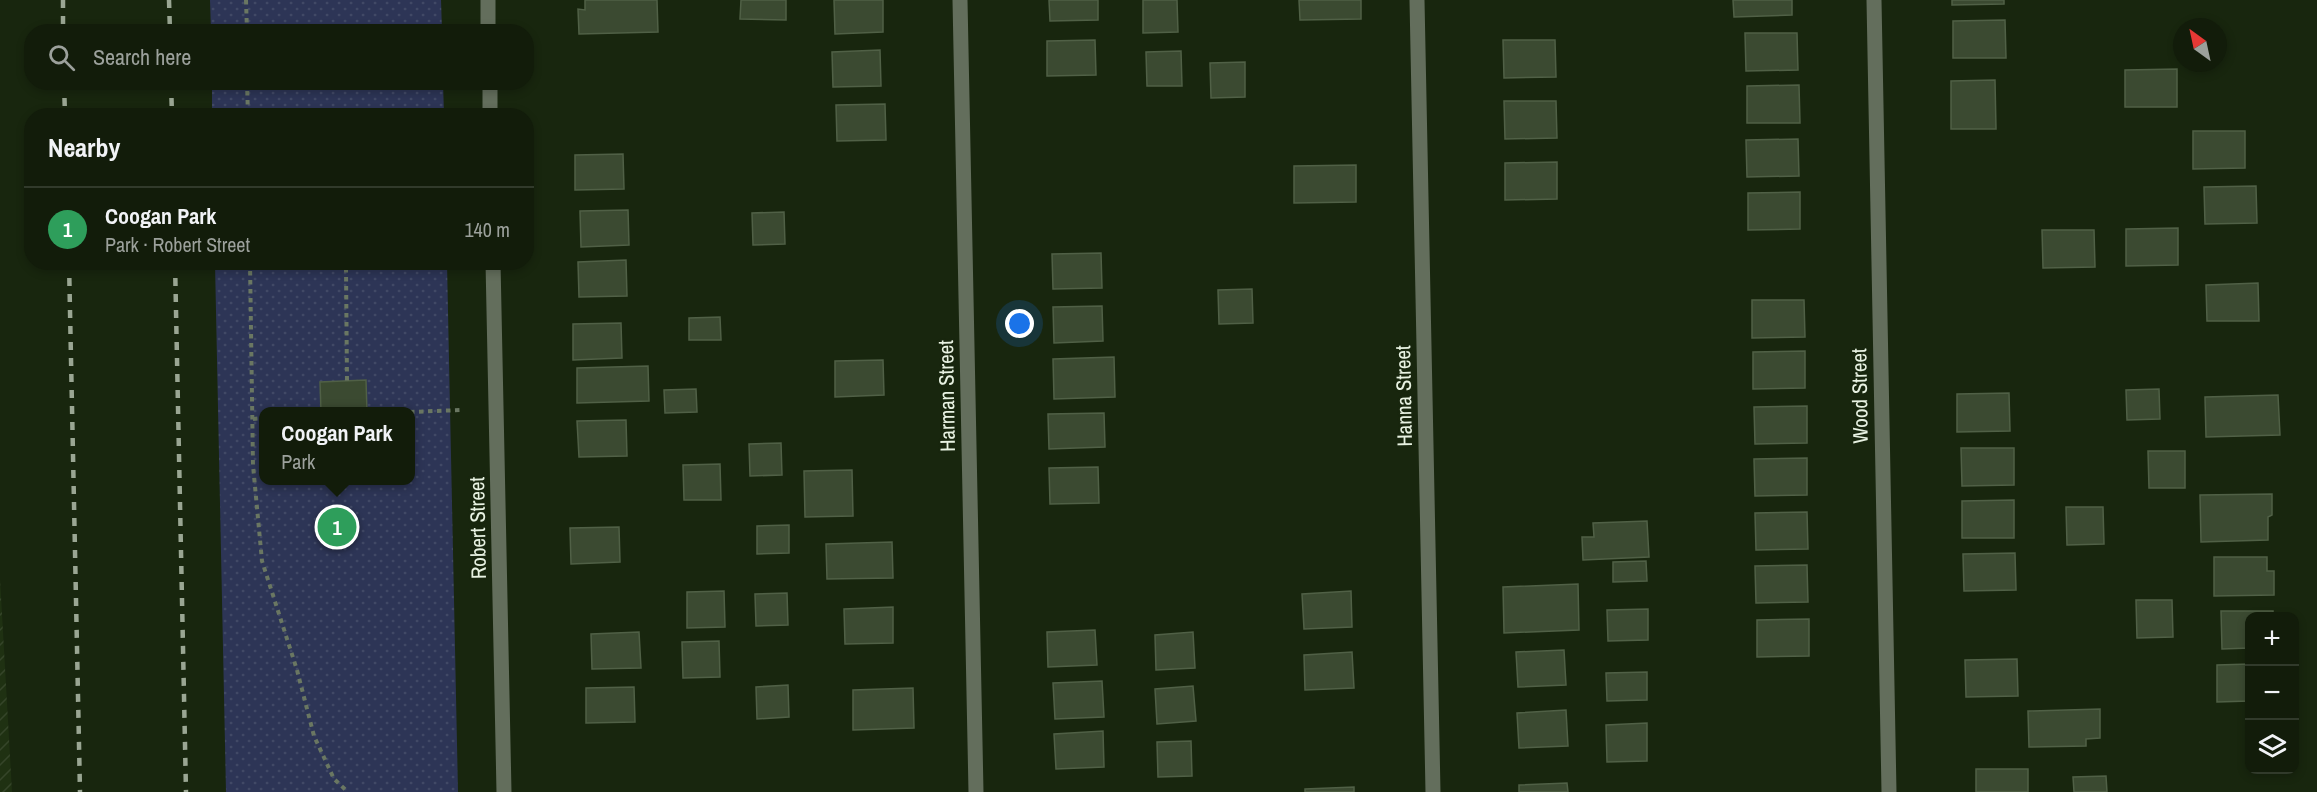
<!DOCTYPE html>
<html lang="en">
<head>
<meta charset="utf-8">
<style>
	body { margin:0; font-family:"Archivo Narrow",sans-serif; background:#1f2918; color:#f1f3f6 }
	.controls { position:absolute; right:18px; bottom:18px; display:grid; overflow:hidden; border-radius:12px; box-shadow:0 3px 9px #0003 }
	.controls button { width:54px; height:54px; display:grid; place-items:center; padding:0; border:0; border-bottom:2px solid #313a2b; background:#121c0a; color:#f1f3f6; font:30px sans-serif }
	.compass { position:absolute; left:2173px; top:18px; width:54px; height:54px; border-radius:50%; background:#121c0a; box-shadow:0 3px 9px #0003; rotate:327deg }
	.you { position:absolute; left:1020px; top:324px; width:21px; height:21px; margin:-15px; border:4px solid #fff; border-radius:50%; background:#1a73e8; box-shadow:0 0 0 9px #1a73e833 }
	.badge { display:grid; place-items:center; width:39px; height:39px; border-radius:50%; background:#0f766e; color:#fff; font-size:20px; font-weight:700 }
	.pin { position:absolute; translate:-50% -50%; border:3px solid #fff; box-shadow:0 2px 6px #0006 }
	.popup { position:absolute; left:259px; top:407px; width:156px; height:78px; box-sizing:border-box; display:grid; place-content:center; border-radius:12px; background:#121c0a; filter:drop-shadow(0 2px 4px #0005); font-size:20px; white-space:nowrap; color:#9ca19c }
	.popup b { font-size:22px; color:#f1f3f6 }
	.popup::after { content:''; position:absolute; left:50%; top:100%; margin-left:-12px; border:12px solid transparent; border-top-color:#121c0a }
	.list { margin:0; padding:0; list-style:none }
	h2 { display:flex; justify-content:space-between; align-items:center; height:78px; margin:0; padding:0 24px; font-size:26px }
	h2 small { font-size:20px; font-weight:400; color:#9ca19c }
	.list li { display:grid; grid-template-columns:39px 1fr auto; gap:18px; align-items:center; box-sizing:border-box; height:84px; padding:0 24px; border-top:2px solid #313a2b }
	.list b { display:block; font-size:22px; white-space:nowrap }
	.list p { margin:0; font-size:20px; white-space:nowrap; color:#9ca19c }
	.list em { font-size:20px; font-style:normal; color:#9ca19c }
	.icon { flex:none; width:33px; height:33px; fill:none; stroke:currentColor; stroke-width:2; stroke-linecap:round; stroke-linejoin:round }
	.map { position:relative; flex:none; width:2317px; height:792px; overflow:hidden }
	.search { position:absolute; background:#121c0a; box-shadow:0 3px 9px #0003; left:24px; top:24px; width:510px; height:66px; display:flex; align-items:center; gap:15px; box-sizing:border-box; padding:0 21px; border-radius:24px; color:#9ca19c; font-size:22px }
	.panel { position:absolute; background:#121c0a; box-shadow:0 3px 9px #0003; left:24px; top:108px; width:510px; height:162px; border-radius:24px }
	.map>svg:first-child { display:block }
</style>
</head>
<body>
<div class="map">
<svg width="2317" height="792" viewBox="0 0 2317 792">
	<defs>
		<pattern id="industrial-furrows" width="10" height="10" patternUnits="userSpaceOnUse" patternTransform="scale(1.5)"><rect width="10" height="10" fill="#1f3112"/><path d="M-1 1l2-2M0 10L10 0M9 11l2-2" fill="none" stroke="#354529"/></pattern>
		<pattern id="park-dots" width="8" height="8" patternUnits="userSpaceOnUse" patternTransform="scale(1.5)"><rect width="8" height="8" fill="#2d3556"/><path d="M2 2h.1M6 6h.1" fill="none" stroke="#414966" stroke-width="1.8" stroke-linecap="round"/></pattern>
	</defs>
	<rect width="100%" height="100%" fill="#18260e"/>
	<!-- industrial -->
	<polygon fill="url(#industrial-furrows)" points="0,579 12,792 0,792"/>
	<!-- park -->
	<g fill="url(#park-dots)" fill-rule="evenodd">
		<polygon points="210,0 441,0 442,31 211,31"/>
		<polygon points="212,83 443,83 444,115 212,115"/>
		<path d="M215 263H447L458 792H226ZM264 412H410V480H264Z"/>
	</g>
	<!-- building -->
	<g fill="#3b4a31" stroke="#506046" stroke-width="1.5">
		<polygon points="585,0 657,0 658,32 579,34 578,9 585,10"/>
		<polygon points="741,0 786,0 786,20 740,19"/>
		<polygon points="834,0 883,0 883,32 835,34"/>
		<polygon points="1049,0 1098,0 1098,20 1050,21"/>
		<polygon points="1143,0 1177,0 1178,32 1143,33"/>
		<polygon points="1299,0 1361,0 1361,19 1300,20"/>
		<polygon points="1733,0 1792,0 1792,15 1734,17"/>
		<polygon points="1952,0 2004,0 2004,4 1952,5"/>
		<polygon points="2005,20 2006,58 1953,58 1953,21"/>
		<polygon points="1745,33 1797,33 1798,70 1746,71"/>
		<polygon points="1095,40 1096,75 1047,76 1047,41"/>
		<polygon points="1503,40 1555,40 1556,77 1504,78"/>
		<polygon points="880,50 881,86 833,87 832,52"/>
		<polygon points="1181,51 1182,86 1147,86 1146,52"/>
		<polygon points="1245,62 1245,97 1211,98 1210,63"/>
		<polygon points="2177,69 2177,107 2125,107 2125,70"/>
		<polygon points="1995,80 1996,129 1951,129 1951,81"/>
		<polygon points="1799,85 1800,123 1747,123 1747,86"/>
		<polygon points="1504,101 1556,101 1557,138 1505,139"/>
		<polygon points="885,104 886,140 837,141 836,105"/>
		<polygon points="2193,131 2245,131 2245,168 2193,169"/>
		<polygon points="1798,139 1799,176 1747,177 1746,140"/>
		<polygon points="623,154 624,189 575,190 575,155"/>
		<polygon points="1557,162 1557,199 1505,200 1505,163"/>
		<polygon points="1356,165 1356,202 1294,203 1294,166"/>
		<polygon points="2256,186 2257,223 2205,224 2204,187"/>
		<polygon points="1800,192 1800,229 1748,230 1748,193"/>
		<polygon points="628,210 629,245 581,247 580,211"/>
		<polygon points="784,212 785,244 753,245 752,213"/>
		<polygon points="2178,228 2178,265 2126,266 2126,229"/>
		<polygon points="2042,230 2094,230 2095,267 2043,268"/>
		<polygon points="1101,253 1102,288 1053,289 1052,254"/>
		<polygon points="626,260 627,296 579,297 578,262"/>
		<polygon points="2258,283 2259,321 2207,321 2206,285"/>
		<polygon points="1252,289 1253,323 1219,324 1218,290"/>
		<polygon points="1752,300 1804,300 1805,337 1752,338"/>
		<polygon points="1102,306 1103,341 1054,343 1053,307"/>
		<polygon points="720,317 721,340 689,340 689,318"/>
		<polygon points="621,323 622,358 573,360 573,324"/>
		<polygon points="1805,351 1805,388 1753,389 1753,352"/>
		<polygon points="1114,357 1115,397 1054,399 1053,359"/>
		<polygon points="883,360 884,395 835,397 835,361"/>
		<polygon points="648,366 649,401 577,403 577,368"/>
		<polygon points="366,380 367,412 321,412 320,382"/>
		<polygon points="696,389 697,412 665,413 664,390"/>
		<polygon points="2159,389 2160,419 2127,420 2126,390"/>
		<polygon points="2009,393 2010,431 1957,432 1957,394"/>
		<polygon points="2278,395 2280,435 2206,437 2205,397"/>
		<polygon points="1807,406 1807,443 1755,444 1754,407"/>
		<polygon points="1104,413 1105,447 1049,449 1048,414"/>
		<polygon points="626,420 627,456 579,457 577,421"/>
		<polygon points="781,443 782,475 750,476 749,444"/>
		<polygon points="1961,448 2014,448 2014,485 1962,486"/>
		<polygon points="2148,451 2185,451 2185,488 2149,488"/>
		<polygon points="1807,458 1807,495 1755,496 1754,459"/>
		<polygon points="720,464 721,500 684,500 683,465"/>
		<polygon points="1098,467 1099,503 1050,504 1049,468"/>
		<polygon points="852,470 853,516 805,517 804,471"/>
		<polygon points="2272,494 2272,515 2268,517 2268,540 2201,542 2200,495"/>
		<polygon points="2014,500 2014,538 1962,538 1962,501"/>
		<polygon points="2066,507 2103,507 2104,544 2067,545"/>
		<polygon points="1807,512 1808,549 1756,550 1755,513"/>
		<polygon points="1647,521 1649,557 1583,560 1582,537 1594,537 1593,523"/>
		<polygon points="789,525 789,553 757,554 757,526"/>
		<polygon points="619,527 620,562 571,564 570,528"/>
		<polygon points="892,542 893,578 827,579 826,544"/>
		<polygon points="2015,553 2016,590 1964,591 1963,554"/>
		<polygon points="2214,557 2267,557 2267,571 2274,571 2274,595 2214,596"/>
		<polygon points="1646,561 1647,581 1613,582 1613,562"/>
		<polygon points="1807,565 1808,602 1756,603 1755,566"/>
		<polygon points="1578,584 1579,630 1504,633 1503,587"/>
		<polygon points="724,591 725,627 687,628 687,592"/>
		<polygon points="1351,591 1352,627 1304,629 1302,594"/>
		<polygon points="787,593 788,625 756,626 755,594"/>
		<polygon points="2136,600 2172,600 2173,637 2137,638"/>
		<polygon points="893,607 893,643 845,644 844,609"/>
		<polygon points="1648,609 1648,640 1608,641 1607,610"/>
		<polygon points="2221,611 2273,611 2273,616 2250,616 2250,648 2222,649"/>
		<polygon points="1809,619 1809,656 1757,657 1757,620"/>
		<polygon points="1095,630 1097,665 1048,667 1047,632"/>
		<polygon points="639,632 641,668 592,669 591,634"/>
		<polygon points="1193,632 1195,668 1156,670 1155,635"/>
		<polygon points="719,641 720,677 683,678 682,642"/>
		<polygon points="1564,650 1566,685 1518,687 1516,652"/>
		<polygon points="1352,652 1354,688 1305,690 1304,655"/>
		<polygon points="2017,659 2018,696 1966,697 1965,660"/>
		<polygon points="2250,664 2250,701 2217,702 2217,665"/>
		<polygon points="1647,672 1647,700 1607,701 1606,673"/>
		<polygon points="1102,681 1104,717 1055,719 1053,683"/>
		<polygon points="788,685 789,717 757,719 756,687"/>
		<polygon points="1193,686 1196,721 1157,724 1155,689"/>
		<polygon points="634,687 635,722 586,723 586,688"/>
		<polygon points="913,688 914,728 853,730 853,690"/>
		<polygon points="2100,709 2100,738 2086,739 2086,746 2029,747 2028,711"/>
		<polygon points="1566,710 1568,746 1519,748 1517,713"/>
		<polygon points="1647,723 1647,761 1607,762 1606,725"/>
		<polygon points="1103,731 1104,767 1056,769 1054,734"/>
		<polygon points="1191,741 1192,776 1158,777 1157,742"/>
		<rect x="1976" y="769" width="52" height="23"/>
		<polygon points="2106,776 2107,792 2074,792 2073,777"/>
		<polygon points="1567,783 1568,792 1519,792 1519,785"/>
		<polygon points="1354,787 1354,792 1305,792 1305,789"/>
	</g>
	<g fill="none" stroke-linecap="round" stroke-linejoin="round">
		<!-- path -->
		<g stroke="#6a7762" stroke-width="4" stroke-dasharray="4.5 4.5" stroke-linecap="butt">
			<polyline points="246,0 247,32"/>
			<polyline points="247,82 248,116"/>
			<polyline points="250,262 253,465 262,561 297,670 314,736 334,779 348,792"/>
			<polyline points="346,268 347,381"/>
			<polyline points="410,412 460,410"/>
			<polyline points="253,419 264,418"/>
		</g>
		<!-- street -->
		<g stroke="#636e5c" stroke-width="15">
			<polyline points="488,0 488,32"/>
			<polyline points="960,0 976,792"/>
			<polyline points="1417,0 1433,792"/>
			<polyline points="1874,0 1889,792"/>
			<polyline points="490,82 490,116"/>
			<polyline points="493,262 504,792"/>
		</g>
		<!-- rail -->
		<g stroke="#9aa693" stroke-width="4.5" stroke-dasharray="8 8" stroke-linecap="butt">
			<polyline points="63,0 63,32"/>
			<polyline points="169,0 170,32"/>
			<polyline points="64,82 65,116"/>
			<polyline points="171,82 172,116"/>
			<polyline points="69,262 80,792"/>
			<polyline points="175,262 186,792"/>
		</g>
	</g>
	<g text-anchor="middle" stroke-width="4.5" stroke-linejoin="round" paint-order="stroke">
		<!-- street labels -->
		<g font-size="21" fill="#e8f2e2" stroke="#18260e">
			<text transform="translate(947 396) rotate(-91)" y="7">Harman Street</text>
			<text transform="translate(1404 396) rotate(-91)" y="7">Hanna Street</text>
			<text transform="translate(1860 396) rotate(-91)" y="7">Wood Street</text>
			<text transform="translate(478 528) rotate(-91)" y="7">Robert Street</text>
		</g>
	</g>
</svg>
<div class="controls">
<button>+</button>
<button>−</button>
<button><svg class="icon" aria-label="layers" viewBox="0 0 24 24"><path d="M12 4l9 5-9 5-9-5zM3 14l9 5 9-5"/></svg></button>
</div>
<svg class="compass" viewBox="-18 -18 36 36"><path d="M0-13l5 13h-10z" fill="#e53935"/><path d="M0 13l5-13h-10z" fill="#9ca19c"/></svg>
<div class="you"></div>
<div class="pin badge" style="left:337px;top:527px;background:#2e9e5b">1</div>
<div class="popup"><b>Coogan Park</b>Park</div>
<div class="search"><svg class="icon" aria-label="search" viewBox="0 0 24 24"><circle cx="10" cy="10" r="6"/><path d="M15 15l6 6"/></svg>Search here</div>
<section class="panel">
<h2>Nearby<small></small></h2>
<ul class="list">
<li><span class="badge" style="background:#2e9e5b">1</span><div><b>Coogan Park</b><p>Park · Robert Street</p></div><em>140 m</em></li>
</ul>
</section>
</div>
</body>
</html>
